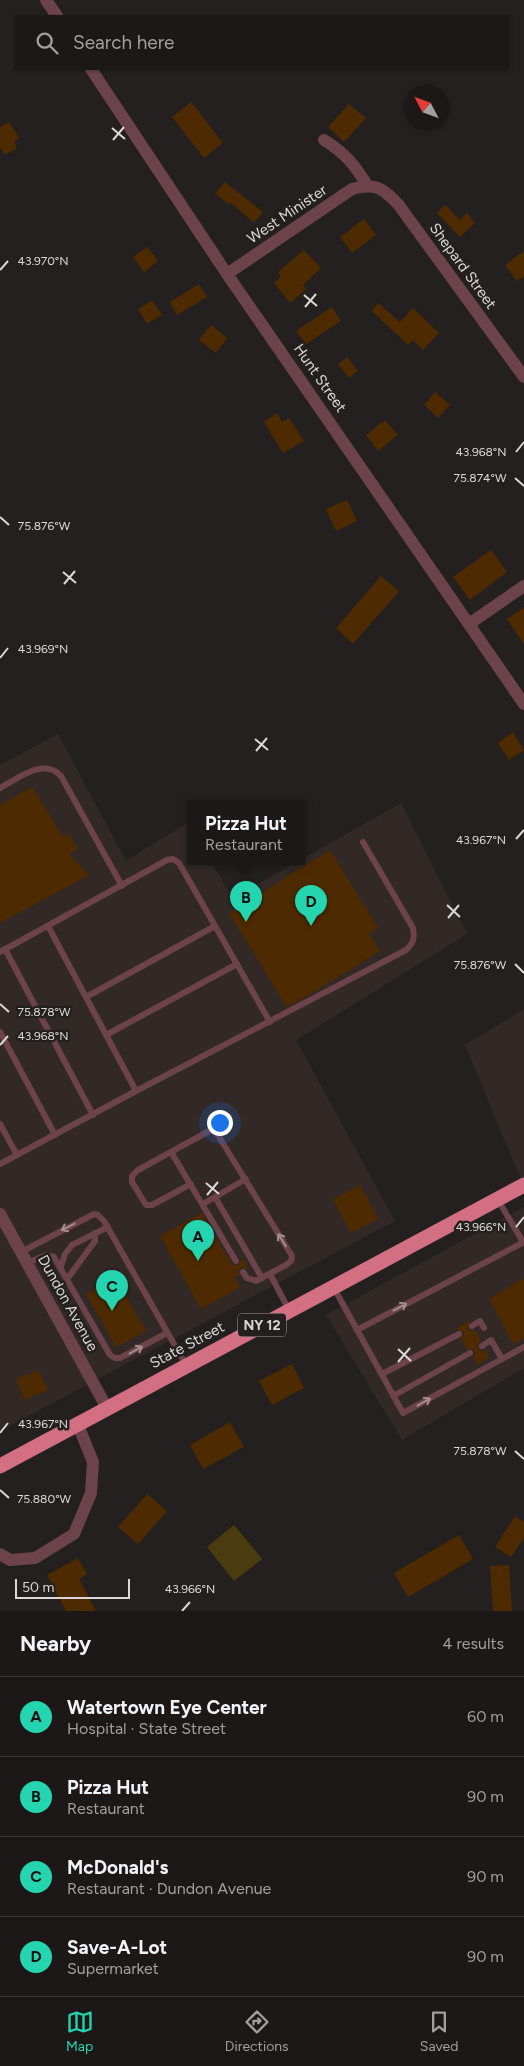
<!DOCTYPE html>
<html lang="en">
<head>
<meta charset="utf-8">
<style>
	body { margin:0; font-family:Figtree,sans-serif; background:#242120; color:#f1f3f6 }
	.compass { position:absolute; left:404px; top:85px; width:45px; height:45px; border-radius:50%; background:#1b1817; box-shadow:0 1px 4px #0004; rotate:311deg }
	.scale { position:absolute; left:15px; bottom:12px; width:115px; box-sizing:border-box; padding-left:5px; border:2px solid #dbd8d7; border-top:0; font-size:14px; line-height:18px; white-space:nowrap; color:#dbd8d7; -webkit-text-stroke:4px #24201f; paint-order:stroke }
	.you { position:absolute; left:219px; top:1122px; width:18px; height:18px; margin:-12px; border:4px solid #fff; border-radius:50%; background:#1a73e8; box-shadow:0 0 0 8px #1a73e833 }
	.badge { display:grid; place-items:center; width:32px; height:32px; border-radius:50%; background:#24d5af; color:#111; font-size:16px; font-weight:700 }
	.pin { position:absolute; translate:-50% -41px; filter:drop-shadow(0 1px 2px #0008) }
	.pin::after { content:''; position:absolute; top:26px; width:18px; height:15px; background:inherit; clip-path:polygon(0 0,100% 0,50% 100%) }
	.popup { position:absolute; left:187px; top:800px; width:118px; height:65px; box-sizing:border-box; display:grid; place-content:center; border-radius:0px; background:#1b1817; filter:drop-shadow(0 1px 4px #0005); font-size:16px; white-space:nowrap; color:#a0a0a1 }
	.popup b { font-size:19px; color:#f1f3f6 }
	.popup::after { content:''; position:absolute; left:50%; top:100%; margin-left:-10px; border:10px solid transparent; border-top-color:#1b1817 }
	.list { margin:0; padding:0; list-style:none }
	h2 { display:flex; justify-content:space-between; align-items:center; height:65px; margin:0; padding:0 20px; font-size:21px }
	h2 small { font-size:16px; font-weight:400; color:#a0a0a1 }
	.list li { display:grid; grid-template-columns:32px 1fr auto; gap:15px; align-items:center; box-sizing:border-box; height:80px; padding:0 20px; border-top:1px solid #393736 }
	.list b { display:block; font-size:19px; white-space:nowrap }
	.list p { margin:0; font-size:16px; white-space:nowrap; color:#a0a0a1 }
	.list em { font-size:16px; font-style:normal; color:#a0a0a1 }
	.icon { flex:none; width:28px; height:28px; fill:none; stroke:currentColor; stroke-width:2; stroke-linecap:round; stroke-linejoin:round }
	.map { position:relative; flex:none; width:524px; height:1611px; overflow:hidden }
	.search { position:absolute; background:#1b1817; box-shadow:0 1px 4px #0004; left:15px; right:15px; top:15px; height:55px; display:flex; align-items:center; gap:12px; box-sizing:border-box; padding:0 18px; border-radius:0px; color:#a0a0a1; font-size:19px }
	.sheet { height:385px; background:#1b1817 }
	nav { display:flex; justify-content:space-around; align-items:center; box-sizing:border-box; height:70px; border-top:1px solid #393736; background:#1b1817; font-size:14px; color:#a0a0a1 }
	nav a { display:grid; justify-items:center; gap:2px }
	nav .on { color:#24d5af }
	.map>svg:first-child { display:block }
</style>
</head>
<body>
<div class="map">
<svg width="524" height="1611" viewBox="0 0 524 1611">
	<rect width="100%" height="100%" fill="#24201f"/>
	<!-- built -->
	<g fill="#322926">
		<polygon points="58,734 126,861 187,823 191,829 191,861 210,861 233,898 401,803 467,934 296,1040 395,1221 0,1431 0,765"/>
		<polygon points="524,1009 524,1187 465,1045"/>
		<polygon points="524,1207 524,1368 402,1440 326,1315"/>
	</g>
	<!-- green -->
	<polygon fill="#4b3c10" points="234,1525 262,1559 234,1581 207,1547"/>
	<!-- building -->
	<g fill="#4e2a00">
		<polygon points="191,102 223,143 204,158 172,117"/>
		<polygon points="349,104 366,118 344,142 328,127"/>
		<polygon points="9,122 19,138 14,141 17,148 5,155 0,147 0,127"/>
		<polygon points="225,182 263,212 254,223 230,202 228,204 215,193"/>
		<polygon points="445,205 460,220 467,213 475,223 460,237 437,213"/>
		<polygon points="364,219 376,235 352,253 340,237"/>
		<polygon points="147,247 158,261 144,272 133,257"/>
		<polygon points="304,250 321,268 303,285 306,289 290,303 274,283 281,277 278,272"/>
		<polygon points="524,251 524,276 517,281 505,265"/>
		<polygon points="199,284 207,297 177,315 170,302"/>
		<polygon points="152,300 162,315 147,324 138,309"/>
		<polygon points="378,303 400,322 413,308 439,333 423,350 413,340 408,345 372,311"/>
		<polygon points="332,307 341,321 306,344 296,331"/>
		<polygon points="211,325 227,338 216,353 199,340"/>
		<polygon points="347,357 358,371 349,378 338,364"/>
		<polygon points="435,392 450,405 438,418 424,405"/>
		<polygon points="277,413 282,422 289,418 304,441 283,453 264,422"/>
		<polygon points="385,420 398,435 378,451 366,435"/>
		<polygon points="347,500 357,521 336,531 326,509"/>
		<polygon points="491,550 507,572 470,600 453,577"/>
		<polygon points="381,576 399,591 353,644 336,628"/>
		<polygon points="524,607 524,644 507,619"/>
		<polygon points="513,732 524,750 509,760 498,743"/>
		<polygon points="32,787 63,837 68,834 78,849 69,854 89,875 0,923 0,805"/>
		<polygon points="330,850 378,928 369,934 380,951 316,991 287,1007 229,913"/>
		<polygon points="360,1185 378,1219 351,1233 333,1199"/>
		<polygon points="202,1213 231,1264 236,1266 239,1265 242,1257 249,1269 241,1268 238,1270 239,1275 234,1277 240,1287 201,1309 160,1236"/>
		<polygon points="115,1278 146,1331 116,1347 86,1294"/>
		<polygon points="524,1278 524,1338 513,1344 489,1299"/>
		<polygon points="469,1321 468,1328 470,1331 475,1330 481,1341 477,1344 478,1348 480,1351 485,1350 489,1358 477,1365 473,1357 475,1354 474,1350 467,1349 461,1338 464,1335 463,1331 456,1329"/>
		<polygon points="292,1364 304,1388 272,1405 259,1381"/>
		<polygon points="39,1370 48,1390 24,1400 16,1379"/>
		<polygon points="230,1422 244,1447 203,1469 190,1445"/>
		<polygon points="147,1494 167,1511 138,1544 118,1527"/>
		<polygon points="515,1516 524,1522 524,1538 511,1557 495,1547"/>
		<polygon points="459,1535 473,1559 408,1597 394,1573"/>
		<polygon points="78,1558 87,1574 79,1579 96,1611 66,1611 47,1575"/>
		<polygon points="509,1565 512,1611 493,1611 490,1566"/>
	</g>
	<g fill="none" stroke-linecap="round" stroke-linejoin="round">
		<!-- lane -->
		<g stroke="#6c434a" stroke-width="6">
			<path d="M0 788C17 779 44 757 61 776L122 886"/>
			<polyline points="5,949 93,1115"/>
			<polyline points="0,952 167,860 173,859 179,863 270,1022"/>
			<polyline points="86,997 215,926"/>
			<polyline points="0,1032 55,1135"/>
			<polyline points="106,1035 237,964"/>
			<path d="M136 1091 406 950C413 943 415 939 413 928L363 842"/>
			<polyline points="0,1124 17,1155"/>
			<polyline points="171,1152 236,1261"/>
			<polyline points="0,1164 136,1091 48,926"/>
			<polyline points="191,1184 152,1205 146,1205 132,1182 132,1176 138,1170 211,1130 216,1132 292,1256 291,1261 286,1265 256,1281 247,1278 243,1272"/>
			<polyline points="215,1197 262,1278"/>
			<polyline points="498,1200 523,1242"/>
			<polyline points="203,1204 246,1179"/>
			<polyline points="21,1252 94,1214 98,1215 104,1221 186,1365"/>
			<polyline points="27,1263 46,1255 54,1257 110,1355 115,1358 120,1358 167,1333"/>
			<polyline points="61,1266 65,1254 72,1245 108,1227"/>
			<polyline points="270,1274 289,1310"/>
			<polyline points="68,1278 95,1241 95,1233"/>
			<polyline points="334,1288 403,1413 524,1347"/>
			<polyline points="472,1326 480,1321 484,1328"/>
			<polyline points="357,1330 524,1242"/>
			<polyline points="482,1346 491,1340 502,1359"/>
			<polyline points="382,1374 459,1334"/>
			<polyline points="393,1396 470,1353"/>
		</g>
		<!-- street -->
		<g stroke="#6c434a" stroke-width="12">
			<polyline points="46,0 57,16"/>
			<polyline points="91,69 227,274 524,704"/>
			<path d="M324 140C345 153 354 164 367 185"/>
			<path d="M227 274 352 189C376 183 381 187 398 204L524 377"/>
			<polyline points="469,624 524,586"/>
			<polyline points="0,1214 107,1408"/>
			<polyline points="0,1554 10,1560 35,1558 74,1534 91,1493 93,1462 78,1425"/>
		</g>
		<!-- highway -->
		<polyline stroke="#d36f82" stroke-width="15" points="0,1466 524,1185"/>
	</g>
	<!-- one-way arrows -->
	<defs><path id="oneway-shaft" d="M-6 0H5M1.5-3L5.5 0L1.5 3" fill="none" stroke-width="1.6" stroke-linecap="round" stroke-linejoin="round" transform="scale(1.25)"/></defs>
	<g stroke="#a48e90">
		<use href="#oneway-shaft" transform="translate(68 1227) rotate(153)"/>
		<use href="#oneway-shaft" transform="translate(282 1240) rotate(-121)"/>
		<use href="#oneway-shaft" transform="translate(400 1307) rotate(-28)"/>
		<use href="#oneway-shaft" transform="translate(136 1350) rotate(-29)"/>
		<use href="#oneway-shaft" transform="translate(424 1402) rotate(-29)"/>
	</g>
	<!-- ticks -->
	<path fill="none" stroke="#dbd8d7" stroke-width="2" d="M112 128 125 139M113 140 124 127M0 270 8 261M304 295 317 306M305 307 316 294M516 452 524 442M515 478 524 486M0 517 9 525M63 572 76 583M64 584 75 571M0 658 8 648M255 739 268 750M256 751 267 738M516 839 524 830M447 905 460 917M448 918 459 905M515 964 524 973M0 1004 9 1012M0 1045 8 1036M206 1183 219 1194M207 1195 218 1182M516 1227 524 1217M398 1349 411 1361M398 1362 410 1348M0 1433 8 1423M515 1451 524 1459M0 1490 9 1498M182 1611 190 1602"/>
	<g text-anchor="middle" stroke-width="5" stroke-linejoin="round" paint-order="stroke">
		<!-- shield labels -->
		<rect fill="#24201f" stroke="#a4a1a0" stroke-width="1" x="238" y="1313.5" width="48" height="23" rx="4"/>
		<g font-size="14" font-weight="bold" fill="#dbd8d7">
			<text x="262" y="1330">NY 12</text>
		</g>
		<!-- street labels -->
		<g font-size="15" fill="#dbd8d7" stroke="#24201f">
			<text transform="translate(287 214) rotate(-34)" y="5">West Minister</text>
			<text transform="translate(463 266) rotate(54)" y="5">Shepard Street</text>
			<text transform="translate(320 378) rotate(55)" y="5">Hunt Street</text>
			<text transform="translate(68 1303) rotate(61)" y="5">Dundon Avenue</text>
			<text transform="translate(187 1345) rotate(-28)" y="5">State Street</text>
		</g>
	</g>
	<g font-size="12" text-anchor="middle" fill="#dbd8d7" stroke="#24201f" stroke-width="5" stroke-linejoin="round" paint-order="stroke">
		<text x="43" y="265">43.970°N</text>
		<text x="481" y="456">43.968°N</text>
		<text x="480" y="482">75.874°W</text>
		<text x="44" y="530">75.876°W</text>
		<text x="43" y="653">43.969°N</text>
		<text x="481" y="844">43.967°N</text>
		<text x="480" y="969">75.876°W</text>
		<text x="44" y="1016">75.878°W</text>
		<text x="43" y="1040">43.968°N</text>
		<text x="481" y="1231">43.966°N</text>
		<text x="43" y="1428">43.967°N</text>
		<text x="480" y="1455">75.878°W</text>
		<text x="44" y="1503">75.880°W</text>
		<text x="190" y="1593">43.966°N</text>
	</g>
</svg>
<svg class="compass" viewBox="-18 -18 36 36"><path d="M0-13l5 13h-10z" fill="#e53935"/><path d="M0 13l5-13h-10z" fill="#a0a0a1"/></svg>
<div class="scale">50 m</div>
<div class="you"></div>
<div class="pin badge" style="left:198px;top:1261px">A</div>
<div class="pin badge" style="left:246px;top:922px">B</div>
<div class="popup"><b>Pizza Hut</b>Restaurant</div>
<div class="pin badge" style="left:112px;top:1311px">C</div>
<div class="pin badge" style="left:311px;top:926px">D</div>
<div class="search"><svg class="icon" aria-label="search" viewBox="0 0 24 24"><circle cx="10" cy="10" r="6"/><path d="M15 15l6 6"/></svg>Search here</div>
</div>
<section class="sheet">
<h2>Nearby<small>4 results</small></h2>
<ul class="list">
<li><span class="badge">A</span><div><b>Watertown Eye Center</b><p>Hospital · State Street</p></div><em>60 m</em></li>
<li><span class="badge">B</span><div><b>Pizza Hut</b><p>Restaurant</p></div><em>90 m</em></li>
<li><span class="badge">C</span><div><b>McDonald's</b><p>Restaurant · Dundon Avenue</p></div><em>90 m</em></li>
<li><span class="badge">D</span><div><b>Save-A-Lot</b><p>Supermarket</p></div><em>90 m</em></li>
</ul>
</section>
<nav>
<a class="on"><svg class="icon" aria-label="map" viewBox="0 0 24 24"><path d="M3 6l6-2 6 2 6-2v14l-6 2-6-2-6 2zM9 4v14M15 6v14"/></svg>Map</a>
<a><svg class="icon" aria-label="directions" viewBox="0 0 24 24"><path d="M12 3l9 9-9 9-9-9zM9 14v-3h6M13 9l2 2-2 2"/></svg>Directions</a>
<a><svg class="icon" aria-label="saved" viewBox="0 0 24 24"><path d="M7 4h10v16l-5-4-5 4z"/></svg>Saved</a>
</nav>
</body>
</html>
